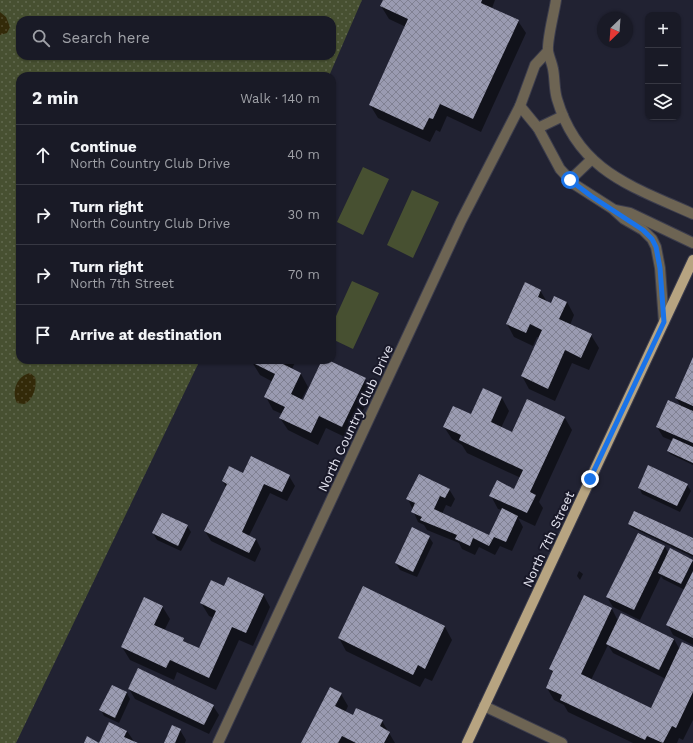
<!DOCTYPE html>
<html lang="en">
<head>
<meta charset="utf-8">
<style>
	body { margin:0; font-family:"Work Sans",sans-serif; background:#262732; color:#f1f3f6 }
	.controls { position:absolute; right:12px; top:12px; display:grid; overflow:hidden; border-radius:8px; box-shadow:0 1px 3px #0004 }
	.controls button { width:36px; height:36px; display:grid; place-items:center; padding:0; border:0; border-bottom:1px solid #373843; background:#191a26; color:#f1f3f6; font:20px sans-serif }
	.compass { position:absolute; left:597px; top:12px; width:36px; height:36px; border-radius:50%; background:#191a26; box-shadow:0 1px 3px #0004; rotate:205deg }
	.stop { position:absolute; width:12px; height:12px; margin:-9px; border:3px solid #1a73e8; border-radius:50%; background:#fff }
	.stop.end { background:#1a73e8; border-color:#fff; box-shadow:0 1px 4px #0008 }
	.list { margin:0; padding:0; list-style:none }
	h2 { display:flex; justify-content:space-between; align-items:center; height:52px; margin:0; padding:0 16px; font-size:17px }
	h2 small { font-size:13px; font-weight:400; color:#9fa1a7 }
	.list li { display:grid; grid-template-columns:26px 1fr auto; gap:12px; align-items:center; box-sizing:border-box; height:60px; padding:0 16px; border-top:1px solid #373843 }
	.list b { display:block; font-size:15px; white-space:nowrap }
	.list p { margin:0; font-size:13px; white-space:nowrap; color:#9fa1a7 }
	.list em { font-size:13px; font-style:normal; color:#9fa1a7 }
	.icon { flex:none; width:22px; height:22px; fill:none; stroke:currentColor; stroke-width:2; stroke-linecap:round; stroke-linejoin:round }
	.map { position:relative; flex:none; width:693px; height:743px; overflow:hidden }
	.search { position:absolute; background:#191a26; box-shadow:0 1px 3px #0004; left:16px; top:16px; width:320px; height:44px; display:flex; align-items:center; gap:10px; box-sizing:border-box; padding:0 14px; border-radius:12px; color:#9fa1a7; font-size:15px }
	.panel { position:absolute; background:#191a26; box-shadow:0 1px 3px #0004; left:16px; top:72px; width:320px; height:292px; border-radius:12px }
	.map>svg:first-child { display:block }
</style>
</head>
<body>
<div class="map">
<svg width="693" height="743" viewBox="0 0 693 743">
	<defs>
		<pattern id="grass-dots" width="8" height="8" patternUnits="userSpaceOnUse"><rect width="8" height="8" fill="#475031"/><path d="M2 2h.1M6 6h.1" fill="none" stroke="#61694f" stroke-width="1.8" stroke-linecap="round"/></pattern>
		<pattern id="sand-dots" width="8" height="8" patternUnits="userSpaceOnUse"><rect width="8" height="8" fill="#332a09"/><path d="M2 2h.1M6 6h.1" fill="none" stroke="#50492d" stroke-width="1.8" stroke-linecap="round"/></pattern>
		<pattern id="building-cross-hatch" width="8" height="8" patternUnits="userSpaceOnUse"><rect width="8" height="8" fill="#9a9bb1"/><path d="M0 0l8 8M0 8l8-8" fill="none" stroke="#808192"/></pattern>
	</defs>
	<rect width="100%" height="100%" fill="#212232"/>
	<!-- grass -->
	<path fill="url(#grass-dots)" fill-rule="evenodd" d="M0 0H362L329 76H20V360H200L16 743H0ZM20 20H332V56H20Z"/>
	<!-- sand -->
	<g fill="url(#sand-dots)">
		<polygon points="0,12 6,17 10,27 7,33 0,35"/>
		<path d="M30 373 35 377C37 385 34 400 24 404L17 403C11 391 17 376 30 373Z"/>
	</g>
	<!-- garden -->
	<g fill="#475031">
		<polygon points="363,167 389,179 363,235 337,222"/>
		<polygon points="412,190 439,202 413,258 387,245"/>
		<polygon points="352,281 379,293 353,349 332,339 332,325"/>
	</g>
	<!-- shadow -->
	<g fill="#0007" fill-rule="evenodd">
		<polygon points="384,0 495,0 492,8 518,21 526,33 481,132 447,116 440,132 436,130 430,142 378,118 370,105 406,27 389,19 381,6"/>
		<polygon points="540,290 547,302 552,304 567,302 574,315 570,325 591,335 599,348 589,370 572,363 555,401 529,389 522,376 539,338 537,337 533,346 514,337 507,324"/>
		<polygon points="253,360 296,360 292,369 301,374 308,387 301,400 303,401 324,360 365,379 372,392 349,439 326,428 318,445 288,430 280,418 282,414 273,410 266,397 273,382 260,375 252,362"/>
		<polygon points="693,360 693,465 670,454 668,451 673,441 663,437 657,427 681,406 676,398"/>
		<polygon points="484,390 502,398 509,411 501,428 513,433 565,418 572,430 539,502 543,508 535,526 518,518 523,527 512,551 500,546 495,555 479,547 475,555 462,549 459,543 427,530 424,525 418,522 408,499 449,489 455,499 451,507 446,505 442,514 489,536 502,510 498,509 491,496 515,490 521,478 467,453 462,445 452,439 444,427 472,415"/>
		<polygon points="244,474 289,476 295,486 287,501 270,493 249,536 256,539 261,549 255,562 211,541 205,531 226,487 223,481"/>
		<polygon points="687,485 691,491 680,512 642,494 639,487"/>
		<polygon points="629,524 693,539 693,557 631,527"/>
		<polygon points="187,526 191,532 181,551 157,540 153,533"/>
		<polygon points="638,534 665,547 669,554 693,562 693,645 673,635 668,625 685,590 663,579 661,576 640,620 613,607 607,597"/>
		<polygon points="429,537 433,543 417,577 400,570 396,563"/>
		<polygon points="579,571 583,574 580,580 577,576"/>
		<polygon points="363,587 445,627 452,640 432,681 425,678 420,687 346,651 339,638"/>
		<polygon points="224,588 263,594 270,607 253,646 239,640 216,690 177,672 174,680 130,660 122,647 162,606 170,619 164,631 200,649 214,618 209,616 201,603"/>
		<path d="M585 596 612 609 618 621 674 639 680 650 693 648V720L683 740 679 738 677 743H633L568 712 564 705 554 700 547 688 553 674 550 669ZM608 645 613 653 666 679 652 709 591 680Z"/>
		<polygon points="112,686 127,693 130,699 119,723 104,716 101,710"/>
		<polygon points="129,689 213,706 219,715 209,734 135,699"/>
		<polygon points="341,694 348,706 345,713 353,717 382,721 395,743 302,743"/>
		<polygon points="180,730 186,740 185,743 165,743"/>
		<polygon points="127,731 135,743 100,743"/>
	</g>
	<!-- building -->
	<g fill="url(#building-cross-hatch)">
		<polygon points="383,0 482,0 481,3 519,20 473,119 440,104 433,119 429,118 423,130 369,105 408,19 380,6"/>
		<polygon points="525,282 541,290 538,297 551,303 554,296 567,302 559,319 592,334 581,358 565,350 548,389 521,376 542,330 530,324 526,333 506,324"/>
		<polygon points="693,357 693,406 675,398"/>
		<polygon points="252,360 283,360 281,363 301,373 291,394 303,400 322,360 328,360 366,378 342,427 319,416 311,433 279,418 285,407 264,397 275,374 251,362"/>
		<polygon points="483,388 502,397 491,422 512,432 527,399 565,417 530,492 536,495 527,513 489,496 497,480 514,489 523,470 459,440 461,435 443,427 453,406 471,414"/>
		<polygon points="668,400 693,411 693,443 656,427"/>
		<polygon points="673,438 693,447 693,463 667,451"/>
		<polygon points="251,456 290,475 282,492 264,484 242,532 256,539 249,553 204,531 227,484 222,481 229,466 243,473"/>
		<polygon points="648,465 688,484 677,506 638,488"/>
		<polygon points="419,474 450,489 445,498 440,496 434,509 489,535 502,508 518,516 506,542 494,537 489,546 473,538 470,546 455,539 457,535 420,520 422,517 411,512 415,503 406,499"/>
		<polygon points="634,511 693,538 693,555 628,524"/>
		<polygon points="162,513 188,525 178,546 152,533"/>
		<polygon points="412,527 430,536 413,572 395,563"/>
		<polygon points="638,533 665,546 634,610 606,597"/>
		<polygon points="670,548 693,560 681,584 658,573"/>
		<polygon points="693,571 693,638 666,625"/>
		<polygon points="228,577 264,594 246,633 232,627 209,678 170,660 166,668 121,647 144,597 163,606 154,625 184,638 183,641 199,648 216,611 200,603 211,580 224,586"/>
		<polygon points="363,586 445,626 425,669 418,665 413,675 338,638"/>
		<polygon points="584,595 612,608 581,674 651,708 682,642 693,647 693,692 676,728 672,726 663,743 647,736 645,740 560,700 562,695 546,688 553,671 549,669"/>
		<polygon points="621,613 674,639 659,670 606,644"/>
		<polygon points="138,668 214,705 204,725 128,689"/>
		<polygon points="112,685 127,692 115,718 99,710"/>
		<polygon points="330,687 342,693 335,706 353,715 356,708 383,720 380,726 390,732 384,743 356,743 342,736 338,743 301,743"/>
		<polygon points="109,722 127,731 124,737 138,743 84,743 87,736 99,743"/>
		<polygon points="172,725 181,729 175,743 164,743"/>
	</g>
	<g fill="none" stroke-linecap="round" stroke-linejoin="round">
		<defs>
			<g id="minor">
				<path d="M556 0C554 14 547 39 548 51 549 57 552 63 553 69 555 79 554 89 557 99 578 171 631 186 693 214"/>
				<polyline points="548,51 535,65 520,106 538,128 560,169 574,184 613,209 624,219 643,230 652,239 656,247 660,268 664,322"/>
				<polyline points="538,128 563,116"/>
				<polyline points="570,180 592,159"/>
				<polyline points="615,210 630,213 693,243"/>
				<polyline points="484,706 562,743"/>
				<polyline points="218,743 461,221 520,106"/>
			</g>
			<polyline id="major" points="467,743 693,260"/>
		</defs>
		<!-- minor casing -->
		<use href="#minor" stroke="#3c3d4d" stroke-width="12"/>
		<!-- major casing -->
		<use href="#major" stroke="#3c3d4d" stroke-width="12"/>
		<!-- minor -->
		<use href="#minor" stroke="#6d6453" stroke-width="10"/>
		<!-- major -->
		<use href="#major" stroke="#b7a481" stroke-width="10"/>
	</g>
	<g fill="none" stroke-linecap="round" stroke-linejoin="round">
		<!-- route -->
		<polyline stroke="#1a73e8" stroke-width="5" points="570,180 591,196 643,230 652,239 656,247 660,268 664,322 590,479"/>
	</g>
	<g text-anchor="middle" stroke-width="4" stroke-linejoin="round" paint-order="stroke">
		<!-- street labels -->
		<g font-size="13" fill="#e4e4f0" stroke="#181828">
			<text transform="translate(355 418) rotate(-65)" y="5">North Country Club Drive</text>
			<text transform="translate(548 539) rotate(-65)" y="5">North 7th Street</text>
		</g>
	</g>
</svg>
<div class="controls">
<button>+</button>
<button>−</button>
<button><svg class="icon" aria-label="layers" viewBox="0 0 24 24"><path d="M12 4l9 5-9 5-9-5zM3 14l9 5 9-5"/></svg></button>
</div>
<svg class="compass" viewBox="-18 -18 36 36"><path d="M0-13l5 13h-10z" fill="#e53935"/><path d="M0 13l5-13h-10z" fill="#9fa1a7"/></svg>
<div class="stop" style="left:570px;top:180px"></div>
<div class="stop end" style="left:590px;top:479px"></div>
<div class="search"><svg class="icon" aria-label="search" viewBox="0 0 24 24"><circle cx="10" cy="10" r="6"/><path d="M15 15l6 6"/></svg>Search here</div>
<section class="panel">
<h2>2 min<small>Walk · 140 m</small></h2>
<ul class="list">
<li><svg class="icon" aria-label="ahead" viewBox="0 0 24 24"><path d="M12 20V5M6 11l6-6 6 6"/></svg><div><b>Continue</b><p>North Country Club Drive</p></div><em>40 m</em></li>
<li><svg class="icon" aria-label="right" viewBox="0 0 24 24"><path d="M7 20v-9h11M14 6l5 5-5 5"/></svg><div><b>Turn right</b><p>North Country Club Drive</p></div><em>30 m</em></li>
<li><svg class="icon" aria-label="right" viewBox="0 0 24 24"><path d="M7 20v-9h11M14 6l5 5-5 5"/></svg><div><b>Turn right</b><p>North 7th Street</p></div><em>70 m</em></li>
<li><svg class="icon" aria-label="arrive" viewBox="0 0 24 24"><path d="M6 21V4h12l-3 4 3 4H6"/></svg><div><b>Arrive at destination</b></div></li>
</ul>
</section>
</div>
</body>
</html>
